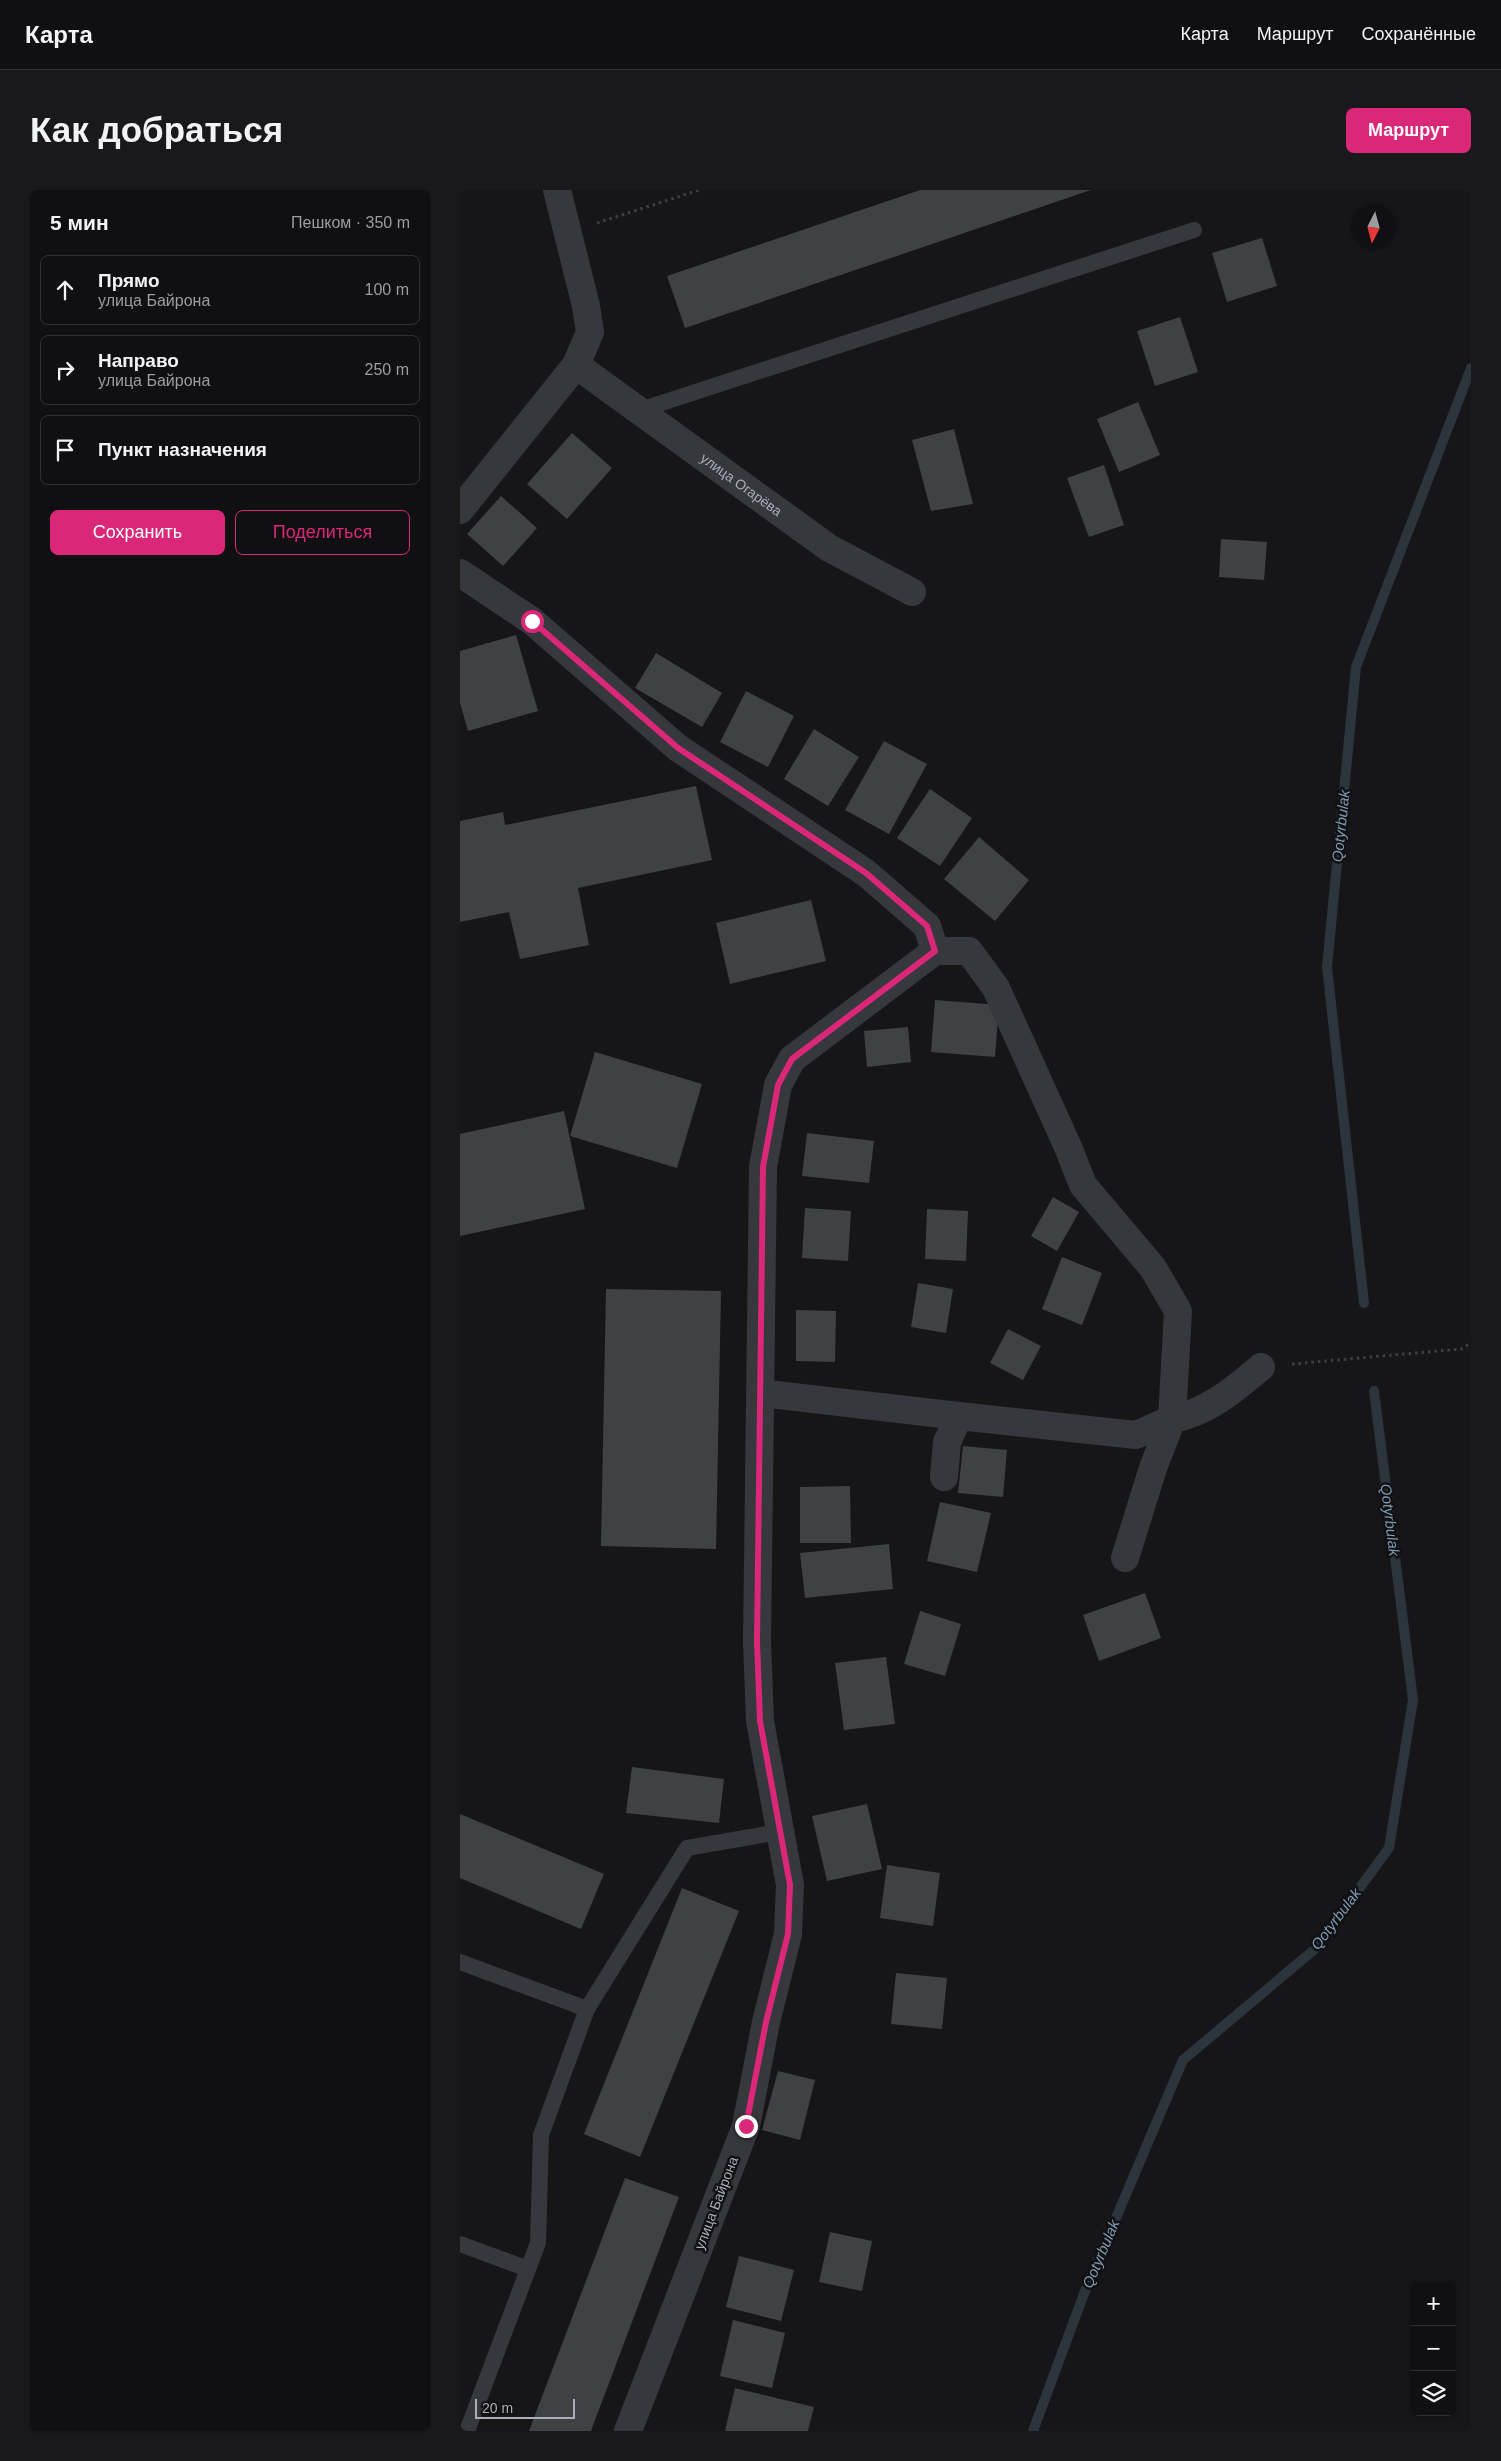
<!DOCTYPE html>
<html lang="ru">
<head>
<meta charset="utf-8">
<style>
	body { margin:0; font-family:Arial,sans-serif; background:#19191b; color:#f1f3f6 }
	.controls { position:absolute; right:15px; bottom:15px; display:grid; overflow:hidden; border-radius:8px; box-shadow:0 1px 4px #0004 }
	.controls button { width:45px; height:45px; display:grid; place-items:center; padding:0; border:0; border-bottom:1px solid #303032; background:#101012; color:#f1f3f6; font:25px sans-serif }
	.compass { position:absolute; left:891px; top:15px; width:45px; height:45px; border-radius:50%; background:#101012; box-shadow:0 1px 4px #0004; rotate:186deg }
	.scale { position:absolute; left:15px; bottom:12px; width:100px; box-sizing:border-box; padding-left:5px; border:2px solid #a8adb8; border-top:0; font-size:14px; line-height:18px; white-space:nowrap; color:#a8adb8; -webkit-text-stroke:4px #111113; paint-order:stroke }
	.stop { position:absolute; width:15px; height:15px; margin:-11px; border:4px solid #db2777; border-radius:50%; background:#fff }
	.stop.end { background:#db2777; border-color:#fff; box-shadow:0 1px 5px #0008 }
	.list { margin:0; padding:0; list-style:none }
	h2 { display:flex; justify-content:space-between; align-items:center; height:65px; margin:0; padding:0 20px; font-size:21px }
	h2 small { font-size:16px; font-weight:400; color:#9c9d9f }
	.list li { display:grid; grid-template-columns:32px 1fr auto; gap:15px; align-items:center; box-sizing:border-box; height:70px; margin:0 10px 10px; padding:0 10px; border:1px solid #303032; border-radius:8px }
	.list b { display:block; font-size:19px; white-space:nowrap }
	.list p { margin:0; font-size:16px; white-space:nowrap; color:#9c9d9f }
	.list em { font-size:16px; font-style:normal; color:#9c9d9f }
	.actions { display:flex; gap:10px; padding:15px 20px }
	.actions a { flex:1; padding:11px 0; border:1px solid #db2777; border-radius:8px; text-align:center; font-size:18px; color:#db2777 }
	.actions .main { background:#db2777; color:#fff }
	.icon { flex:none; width:28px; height:28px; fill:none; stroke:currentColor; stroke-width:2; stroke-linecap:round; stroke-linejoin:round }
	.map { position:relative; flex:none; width:1011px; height:2241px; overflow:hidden; border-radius:8px }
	header { display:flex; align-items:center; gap:30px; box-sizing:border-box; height:70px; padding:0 25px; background:#101012; border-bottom:1px solid #303032 }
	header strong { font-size:24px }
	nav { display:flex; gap:28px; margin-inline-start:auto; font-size:18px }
	.intro { display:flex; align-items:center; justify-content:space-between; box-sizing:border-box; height:120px; padding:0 30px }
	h1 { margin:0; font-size:35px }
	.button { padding:12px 22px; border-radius:8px; background:#db2777; color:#fff; font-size:18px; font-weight:700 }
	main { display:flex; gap:30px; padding:0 30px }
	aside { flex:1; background:#101012; border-radius:8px; box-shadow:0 1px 4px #0004 }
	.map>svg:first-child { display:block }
</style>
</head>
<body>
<header>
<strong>Карта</strong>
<nav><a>Карта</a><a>Маршрут</a><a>Сохранённые</a></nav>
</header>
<div class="intro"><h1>Как добраться</h1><a class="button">Маршрут</a></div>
<main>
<aside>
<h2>5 мин<small>Пешком · 350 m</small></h2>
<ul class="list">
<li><svg class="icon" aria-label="ahead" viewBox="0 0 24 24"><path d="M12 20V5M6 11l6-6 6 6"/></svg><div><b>Прямо</b><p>улица Байрона</p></div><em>100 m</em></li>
<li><svg class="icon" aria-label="right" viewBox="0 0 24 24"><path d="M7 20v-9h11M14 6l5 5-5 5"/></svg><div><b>Направо</b><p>улица Байрона</p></div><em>250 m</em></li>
<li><svg class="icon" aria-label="arrive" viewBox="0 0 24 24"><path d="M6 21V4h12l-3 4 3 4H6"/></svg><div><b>Пункт назначения</b></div></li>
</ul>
<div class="actions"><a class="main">Сохранить</a><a>Поделиться</a></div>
</aside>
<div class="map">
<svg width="1011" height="2241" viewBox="0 0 1011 2241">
	<rect width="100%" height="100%" fill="#161618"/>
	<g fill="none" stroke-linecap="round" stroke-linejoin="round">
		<!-- stream -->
		<g stroke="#2c353c" stroke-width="10">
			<polyline points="904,1113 867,777 896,477 1011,178"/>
			<polyline points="573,2241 625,2101 723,1870 855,1759 929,1658 953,1510 914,1201"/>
		</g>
	</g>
	<!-- building -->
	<g fill="#404145">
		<polygon points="460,0 631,0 225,138 207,86"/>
		<polygon points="802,48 817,96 767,112 752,63"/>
		<polygon points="720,127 738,182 695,196 677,141"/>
		<polygon points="678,212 700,265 659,282 637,229"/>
		<polygon points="494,239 513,314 471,321 452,250"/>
		<polygon points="112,243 152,278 107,329 67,294"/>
		<polygon points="644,275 664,335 629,347 607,288"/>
		<polygon points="41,306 77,338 43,376 7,344"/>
		<polygon points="761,349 807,352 804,390 759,387"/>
		<polygon points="56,445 78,521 8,541 0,513 0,461"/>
		<polygon points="196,463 262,503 242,537 175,498"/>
		<polygon points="286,501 334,526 308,577 260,552"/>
		<polygon points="354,539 399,567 368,616 324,589"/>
		<polygon points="424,551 467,574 429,644 385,620"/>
		<polygon points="236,596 252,670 118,698 129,755 60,769 49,722 0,732 0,631 43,622 45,635"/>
		<polygon points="470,599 512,628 480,676 437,648"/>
		<polygon points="519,647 569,690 535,731 484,689"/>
		<polygon points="351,710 366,771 270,794 256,733"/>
		<polygon points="475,810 539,815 535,867 471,862"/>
		<polygon points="448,837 451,872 407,877 404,841"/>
		<polygon points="135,862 242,894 217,978 110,946"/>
		<polygon points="104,921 125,1019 0,1046 0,944"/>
		<polygon points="347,943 414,951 409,993 342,986"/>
		<polygon points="593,1007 619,1022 597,1061 571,1046"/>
		<polygon points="345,1018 391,1021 388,1071 342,1068"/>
		<polygon points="467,1019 508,1021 506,1071 465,1069"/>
		<polygon points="602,1067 642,1083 622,1135 582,1119"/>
		<polygon points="458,1093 493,1099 486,1143 451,1137"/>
		<polygon points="146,1099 261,1101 256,1359 141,1356"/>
		<polygon points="336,1120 376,1121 375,1172 336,1171"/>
		<polygon points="548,1139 581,1156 563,1190 530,1173"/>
		<polygon points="503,1256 547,1260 543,1307 498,1303"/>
		<polygon points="390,1296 391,1353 340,1353 340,1297"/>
		<polygon points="480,1312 531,1323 517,1382 467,1371"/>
		<polygon points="429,1354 433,1399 345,1408 340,1363"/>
		<polygon points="685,1403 701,1448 639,1471 623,1425"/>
		<polygon points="460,1421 501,1434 485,1486 444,1474"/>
		<polygon points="426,1467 435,1534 384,1540 375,1473"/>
		<polygon points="172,1577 264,1589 259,1633 166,1623"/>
		<polygon points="407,1614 422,1679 367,1691 352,1626"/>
		<polygon points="0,1624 144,1684 121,1739 0,1688"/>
		<polygon points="427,1675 480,1683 473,1736 420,1728"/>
		<polygon points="222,1698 279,1721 180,1967 124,1944"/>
		<polygon points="436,1783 487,1788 482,1839 431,1834"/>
		<polygon points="318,1881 355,1890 340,1950 302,1940"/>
		<polygon points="165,1988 219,2007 131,2241 69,2241"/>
		<polygon points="370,2042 412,2051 402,2101 359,2092"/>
		<polygon points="279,2066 334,2080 321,2131 266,2117"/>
		<polygon points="273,2130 325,2143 312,2198 260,2186"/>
		<polygon points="275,2198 354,2217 348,2241 265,2241"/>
	</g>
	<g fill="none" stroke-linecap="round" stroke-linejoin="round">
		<!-- path -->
		<g stroke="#3d3f44" stroke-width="3" stroke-dasharray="2.5 4" stroke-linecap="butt">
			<polyline points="137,33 239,0"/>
			<polyline points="832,1174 1001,1159 1011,1153"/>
		</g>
		<!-- service -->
		<g stroke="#37383d" stroke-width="16">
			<polyline points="180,220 734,40"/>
			<polyline points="0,1772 127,1819 81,1945 78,2053 7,2241"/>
			<polyline points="127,1819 227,1658 319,1642"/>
			<polyline points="0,2054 68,2079"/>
		</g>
		<!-- minor -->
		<g stroke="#37383d" stroke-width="28">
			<path id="s1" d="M116 175 369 358 452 402"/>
			<polyline points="0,320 116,175 130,142 126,116 97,0"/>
			<polyline points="0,383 72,431 218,558 406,683 467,736 475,761 332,869 318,895 303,977 297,1451 300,1531 330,1695 328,1744 306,1832 286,1936 168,2241"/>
			<path d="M475 761H509L536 798 608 957 623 995 693 1078 718 1121 712 1229C747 1223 775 1199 801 1177"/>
			<polyline points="300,1203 499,1226"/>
			<polyline points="484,1287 487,1252 499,1226 676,1245 712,1229"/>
			<polyline points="665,1368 693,1278 712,1229"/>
		</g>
	</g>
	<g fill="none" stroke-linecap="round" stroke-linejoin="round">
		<!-- route -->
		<polyline stroke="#db2777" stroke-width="6" points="72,431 218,558 406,683 467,736 475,761 332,869 318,895 303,977 297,1451 300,1531 330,1695 328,1744 306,1832 286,1936"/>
	</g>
	<g text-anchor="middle" stroke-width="5" stroke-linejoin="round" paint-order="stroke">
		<!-- street labels -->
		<g font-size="14" fill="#a8adb8" stroke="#111113">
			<text dy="5" stroke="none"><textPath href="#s1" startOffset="204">улица Огарёва</textPath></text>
			<text transform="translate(256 2013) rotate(-69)" y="5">улица Байрона</text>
		</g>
		<!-- water labels -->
		<g font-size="15" font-style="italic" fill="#7f9bb3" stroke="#111113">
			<text transform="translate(881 636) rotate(-84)" y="5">Qotyrbulak</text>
			<text transform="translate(930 1330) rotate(83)" y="5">Qotyrbulak</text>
			<text transform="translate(876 1729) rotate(-53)" y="5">Qotyrbulak</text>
			<text transform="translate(641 2064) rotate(-67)" y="5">Qotyrbulak</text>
		</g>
	</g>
</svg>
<div class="controls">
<button>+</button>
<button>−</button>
<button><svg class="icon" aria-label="layers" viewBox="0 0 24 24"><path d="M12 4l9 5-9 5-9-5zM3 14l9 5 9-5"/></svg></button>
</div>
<svg class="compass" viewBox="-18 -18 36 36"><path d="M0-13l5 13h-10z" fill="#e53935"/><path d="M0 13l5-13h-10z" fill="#9c9d9f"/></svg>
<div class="scale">20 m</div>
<div class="stop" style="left:72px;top:431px"></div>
<div class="stop end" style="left:286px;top:1936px"></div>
</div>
</main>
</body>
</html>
